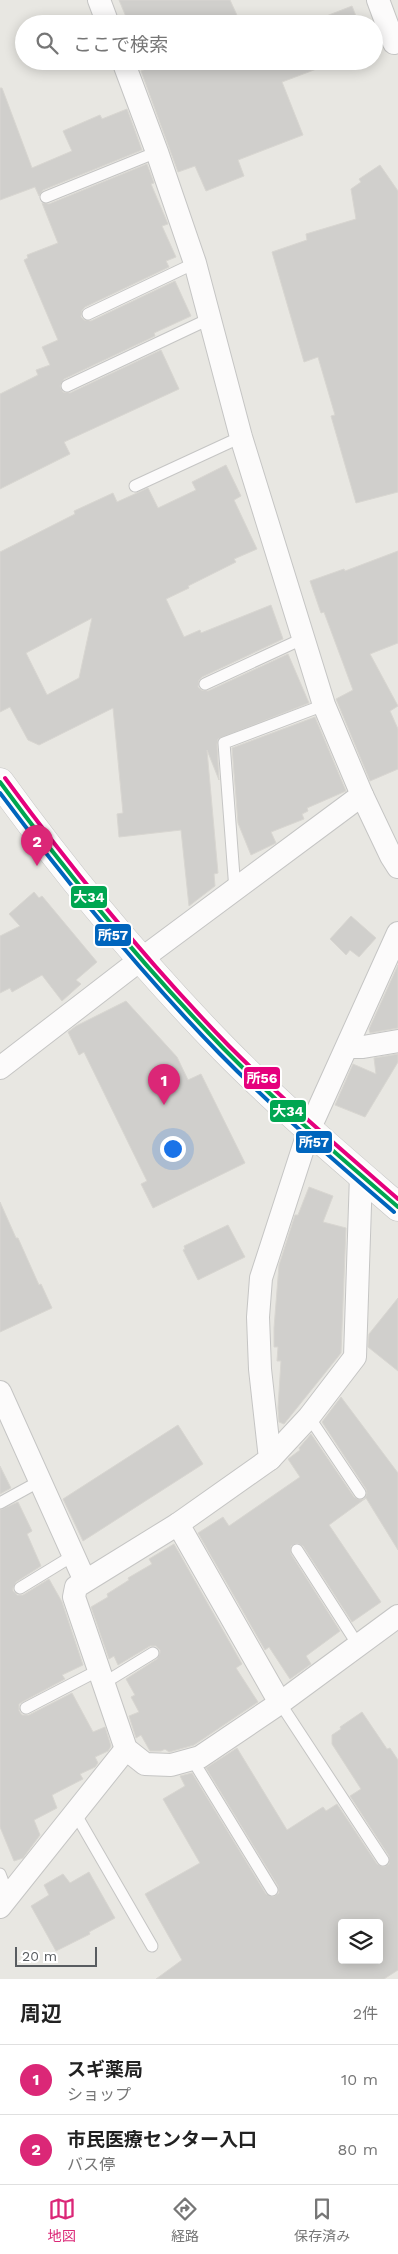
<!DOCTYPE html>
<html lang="ja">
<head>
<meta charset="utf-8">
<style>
	body { margin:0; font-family:"Work Sans","Noto Sans JP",sans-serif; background:#f6f6f6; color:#222 }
	.controls { position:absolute; right:15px; bottom:15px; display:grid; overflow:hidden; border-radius:5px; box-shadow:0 2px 12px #0003 }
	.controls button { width:45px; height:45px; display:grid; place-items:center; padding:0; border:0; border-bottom:1px solid #e0e0e0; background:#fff; color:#222; font:25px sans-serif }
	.scale { position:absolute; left:15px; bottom:12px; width:82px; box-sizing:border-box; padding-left:5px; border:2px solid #585c60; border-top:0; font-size:14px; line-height:18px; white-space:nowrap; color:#585c60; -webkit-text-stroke:4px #fff; paint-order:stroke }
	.you { position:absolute; left:172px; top:1148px; width:18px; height:18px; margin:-12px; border:4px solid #fff; border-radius:50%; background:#1a73e8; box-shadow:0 0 0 8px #1a73e833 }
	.badge { display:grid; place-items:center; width:32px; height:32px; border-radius:50%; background:#db2777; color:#fff; font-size:16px; font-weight:700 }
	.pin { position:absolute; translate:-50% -41px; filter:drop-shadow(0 1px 2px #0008) }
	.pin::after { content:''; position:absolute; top:26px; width:18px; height:15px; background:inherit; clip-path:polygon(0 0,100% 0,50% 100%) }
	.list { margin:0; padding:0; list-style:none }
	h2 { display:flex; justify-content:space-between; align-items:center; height:65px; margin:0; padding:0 20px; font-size:21px }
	h2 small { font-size:16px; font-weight:400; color:#767676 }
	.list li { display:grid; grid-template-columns:32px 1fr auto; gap:15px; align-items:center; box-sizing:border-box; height:70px; padding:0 20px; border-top:1px solid #e0e0e0 }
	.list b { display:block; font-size:19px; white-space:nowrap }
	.list p { margin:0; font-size:16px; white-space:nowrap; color:#767676 }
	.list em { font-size:16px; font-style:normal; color:#767676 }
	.icon { flex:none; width:28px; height:28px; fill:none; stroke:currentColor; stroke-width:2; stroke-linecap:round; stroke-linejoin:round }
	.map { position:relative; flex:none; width:398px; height:1979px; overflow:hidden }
	.search { position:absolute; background:#fff; box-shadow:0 2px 12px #0003; left:15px; right:15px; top:15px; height:55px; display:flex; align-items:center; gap:12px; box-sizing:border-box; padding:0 18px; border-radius:28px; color:#767676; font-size:19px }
	.sheet { height:205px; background:#fff }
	nav { display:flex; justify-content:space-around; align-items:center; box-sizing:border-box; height:70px; border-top:1px solid #e0e0e0; background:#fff; font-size:14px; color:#767676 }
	nav a { display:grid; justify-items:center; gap:2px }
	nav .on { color:#db2777 }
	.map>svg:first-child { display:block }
</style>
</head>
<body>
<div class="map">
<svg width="398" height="1979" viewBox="0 0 398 1979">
	<rect width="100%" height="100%" fill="#e8e7e2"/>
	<!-- building -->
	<g fill="#d0cfcc" stroke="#d8d6d1" fill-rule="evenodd">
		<polygon points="119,0 230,0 241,24 129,24"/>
		<polygon points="352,6 359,24 306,24"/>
		<polygon points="165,61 351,61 337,67 335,62 282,82 303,135 238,160 244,176 206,191 195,166 178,172 141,71"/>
		<polygon points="0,88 2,88 32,168 72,151 63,131 100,115 102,119 127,109 142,150 43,190 39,196 35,187 0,200"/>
		<polygon points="147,164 154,183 151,184 168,224 162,226 176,257 166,261 169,267 85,307 82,310 81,317 84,320 91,321 175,281 191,316 154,333 155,336 64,379 60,386 63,392 70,393 161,350 179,389 64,442 70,454 0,489 0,394 38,375 36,370 50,365 42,347 58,340 24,260 28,258 27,255 58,243 42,203 49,204"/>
		<polygon points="380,165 398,191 398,492 356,503 331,416 335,415 318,357 304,362 272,252 307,240 306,234 356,219 351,189 361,182 359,179"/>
		<path d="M226 465 241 496 234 500 257 549 234 559 236 562 188 586 189 588 166 599 184 637 200 630 201 633 271 605 283 639 202 677 199 680 198 687 201 690 208 691 288 654 309 703 218 739 217 744 219 780 207 750 218 873 214 874 215 886 189 906 181 830 119 837 117 814 123 813 113 708 39 745 28 740 10 707 0 712V552L75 514 74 511 113 493 117 502 148 488 158 508 196 490 192 482ZM92 618 79 678 47 695 26 653Z"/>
		<polygon points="398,551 398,643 370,654 398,706 390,711 398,729 398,769 370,781 336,699 353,690 324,612 321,613 310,581 344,569 345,571"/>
		<polygon points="315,717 346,791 307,808 308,811 302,814 304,819 271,832 276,843 251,855 238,823 232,748"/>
		<polygon points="34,892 39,898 42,896 97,962 76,980 81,984 62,1001 42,975 12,992 10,988 0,993 0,936 20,926 9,914"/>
		<polygon points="351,916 376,938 359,957 350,950 346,955 330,939"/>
		<polygon points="398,965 398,1028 370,1033 369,1029"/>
		<polygon points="126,1001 177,1057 188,1080 201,1074 245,1163 153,1208 141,1184 147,1181 84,1052 79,1055 68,1032 76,1026"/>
		<polygon points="398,1054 398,1062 365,1117 335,1105 353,1064 376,1074 374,1058"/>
		<polygon points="309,1187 333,1196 323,1222 346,1228 341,1353 284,1424 279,1422 278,1408 281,1361 277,1361 278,1347 274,1347 274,1328 279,1265 295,1215 298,1215"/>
		<polygon points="0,1202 16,1238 18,1238 39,1285 41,1284 52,1308 0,1332"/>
		<polygon points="228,1225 245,1257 198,1280 183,1250 185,1249 184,1246"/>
		<polygon points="398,1298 398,1371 368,1347 369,1334"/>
		<polygon points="341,1397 398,1473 398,1550 366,1498 329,1525 381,1602 352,1622 303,1546 297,1543 291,1546 291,1554 340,1631 306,1656 311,1664 290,1679 269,1647 265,1650 198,1533 223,1517 229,1526 300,1477 288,1459 300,1450 299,1448 311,1434 354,1497 360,1500 365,1499 367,1493 366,1489 322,1422"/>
		<polygon points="178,1425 203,1464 83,1541 63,1499"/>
		<polygon points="0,1466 11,1488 0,1494"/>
		<polygon points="18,1502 32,1531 27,1534 41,1566 16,1582 13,1588 13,1591 17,1595 23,1595 49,1579 62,1602 83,1665 62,1675 65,1679 22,1702 19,1704 19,1711 22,1715 29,1715 72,1693 93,1732 105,1727 111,1746 108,1751 95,1757 98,1763 95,1767 80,1774 83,1779 52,1795 57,1808 34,1820 40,1835 23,1858 14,1861 0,1827 0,1510"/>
		<polygon points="174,1544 242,1664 236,1668 258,1702 194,1745 169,1752 165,1749 161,1751 150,1751 141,1735 136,1738 129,1716 139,1712 131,1697 135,1695 126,1679 157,1659 160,1653 160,1650 156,1646 150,1646 118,1665 114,1656 109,1659 91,1607 108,1597 107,1594 129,1580 128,1578 152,1564 149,1559"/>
		<path d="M362 1712 387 1749 390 1748 398 1760V1970L384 1979H156L182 1960 145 1894 200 1863 163 1799 185 1786 180 1776 192 1773 266 1894 273 1897 279 1893 278 1886 206 1768 237 1748 287 1830 323 1807 326 1811 337 1804 377 1864 384 1867 389 1864V1856L350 1796 361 1789 332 1744V1735L341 1729 340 1727ZM342 1923H379V1960H342Z"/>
		<polygon points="89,1872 115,1918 89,1932 90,1934 56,1951 31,1906 49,1895 44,1885 63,1874 70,1883"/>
	</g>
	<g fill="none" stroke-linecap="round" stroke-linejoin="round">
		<defs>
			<g id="service">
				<polyline points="46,197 157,152"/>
				<polyline points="88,314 195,263"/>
				<polyline points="67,386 209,319"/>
				<polyline points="135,486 241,437"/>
				<polyline points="205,684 302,639"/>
				<polyline points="235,890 224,743 324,705"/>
				<polyline points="309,1417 360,1493"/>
				<polyline points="0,1503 40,1481"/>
				<polyline points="297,1550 358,1645"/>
				<polyline points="20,1588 74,1555"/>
				<polyline points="104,1683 153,1653"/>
				<polyline points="280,1703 383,1860"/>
				<polyline points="26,1708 99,1670"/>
				<polyline points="192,1759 272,1890"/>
				<polyline points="75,1813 152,1946"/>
				<polyline points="0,1874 8,1895"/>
			</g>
			<g id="minor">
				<polyline points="99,0 108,24"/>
				<polyline points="378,0 394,43 398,42"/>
				<polyline points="123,61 157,152 195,263 241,437 324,705 362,795 391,856 398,867"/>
				<polyline points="398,933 309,1130 261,1278 258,1317 260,1369 270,1459 178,1524 76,1587 74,1597 126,1749 145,1764 171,1765 200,1757 280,1703 398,1616"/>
				<polyline points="348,1047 363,1047 398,1041"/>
				<polyline points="0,1068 140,960 362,795"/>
				<polyline points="0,1392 85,1581"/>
				<polyline points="270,1459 309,1417 355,1357 361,1175"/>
				<polyline points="178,1524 280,1703"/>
				<polyline points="0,1907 126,1749"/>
			</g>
			<path id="tertiary" d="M0 782C68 876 143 966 224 1049 279 1105 339 1156 398 1207"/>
		</defs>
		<!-- service casing -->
		<use href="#service" stroke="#c5c5c4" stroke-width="13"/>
		<!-- minor casing -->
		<use href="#minor" stroke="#c5c5c4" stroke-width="24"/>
		<!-- tertiary casing -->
		<use href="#tertiary" stroke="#c5c5c4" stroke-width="29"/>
		<!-- service -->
		<use href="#service" stroke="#fcfbfb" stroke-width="11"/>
		<!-- minor -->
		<use href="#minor" stroke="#fcfbfb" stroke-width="22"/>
		<!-- tertiary -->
		<use href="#tertiary" stroke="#fcfbfb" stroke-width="28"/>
		<defs>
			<path id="bus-1" d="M0 782C69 876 143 966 224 1049 279 1105 339 1156 398 1207"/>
			<path id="bus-2" d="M0 793C68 884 140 972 220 1054 275 1110 335 1161 394 1212"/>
			<path id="bus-3" d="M5 778C74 872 148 963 229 1046 283 1100 341 1149 398 1199"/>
		</defs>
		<!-- bus-1 casing -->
		<use href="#bus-1" stroke="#fff" stroke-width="8"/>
		<!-- bus-2 casing -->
		<use href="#bus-2" stroke="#fff" stroke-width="8"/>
		<!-- bus-3 casing -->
		<use href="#bus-3" stroke="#fff" stroke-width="8"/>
		<!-- bus-1 -->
		<use href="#bus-1" stroke="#00a651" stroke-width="4"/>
		<!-- bus-2 -->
		<use href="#bus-2" stroke="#0065bd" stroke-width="4"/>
		<!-- bus-3 -->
		<use href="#bus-3" stroke="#e5007d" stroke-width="4"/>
	</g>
	<g stroke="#fff" stroke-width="2">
		<rect x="70" y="885" width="38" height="24" rx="5" fill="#00a651"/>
		<rect x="94" y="923" width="38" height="24" rx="5" fill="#0065bd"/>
		<rect x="243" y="1066" width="38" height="24" rx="5" fill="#e5007d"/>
		<rect x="269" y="1099" width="38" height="24" rx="5" fill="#00a651"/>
		<rect x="295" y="1130" width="38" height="24" rx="5" fill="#0065bd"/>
	</g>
	<g font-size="14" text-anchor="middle" font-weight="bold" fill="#fff">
		<text x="89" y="902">大34</text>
		<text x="113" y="940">所57</text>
		<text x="262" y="1083">所56</text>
		<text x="288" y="1116">大34</text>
		<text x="314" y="1147">所57</text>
	</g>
</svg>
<div class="controls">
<button><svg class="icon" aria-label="layers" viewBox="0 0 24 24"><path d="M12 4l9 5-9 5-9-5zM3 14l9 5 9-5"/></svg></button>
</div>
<div class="scale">20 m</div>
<div class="you"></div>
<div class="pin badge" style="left:164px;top:1105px">1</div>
<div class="pin badge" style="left:37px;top:866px">2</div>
<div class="search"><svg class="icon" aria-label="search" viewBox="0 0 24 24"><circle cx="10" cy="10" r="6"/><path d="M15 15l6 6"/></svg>ここで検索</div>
</div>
<section class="sheet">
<h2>周辺<small>2件</small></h2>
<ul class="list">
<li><span class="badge">1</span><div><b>スギ薬局</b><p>ショップ</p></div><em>10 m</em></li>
<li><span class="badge">2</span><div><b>市民医療センター入口</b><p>バス停</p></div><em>80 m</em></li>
</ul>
</section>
<nav>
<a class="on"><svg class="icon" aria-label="map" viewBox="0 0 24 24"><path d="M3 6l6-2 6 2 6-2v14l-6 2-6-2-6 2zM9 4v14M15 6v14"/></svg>地図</a>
<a><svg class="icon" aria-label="directions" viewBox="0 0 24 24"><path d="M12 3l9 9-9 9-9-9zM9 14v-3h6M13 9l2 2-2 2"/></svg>経路</a>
<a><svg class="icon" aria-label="saved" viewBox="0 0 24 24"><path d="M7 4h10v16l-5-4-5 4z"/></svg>保存済み</a>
</nav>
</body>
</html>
